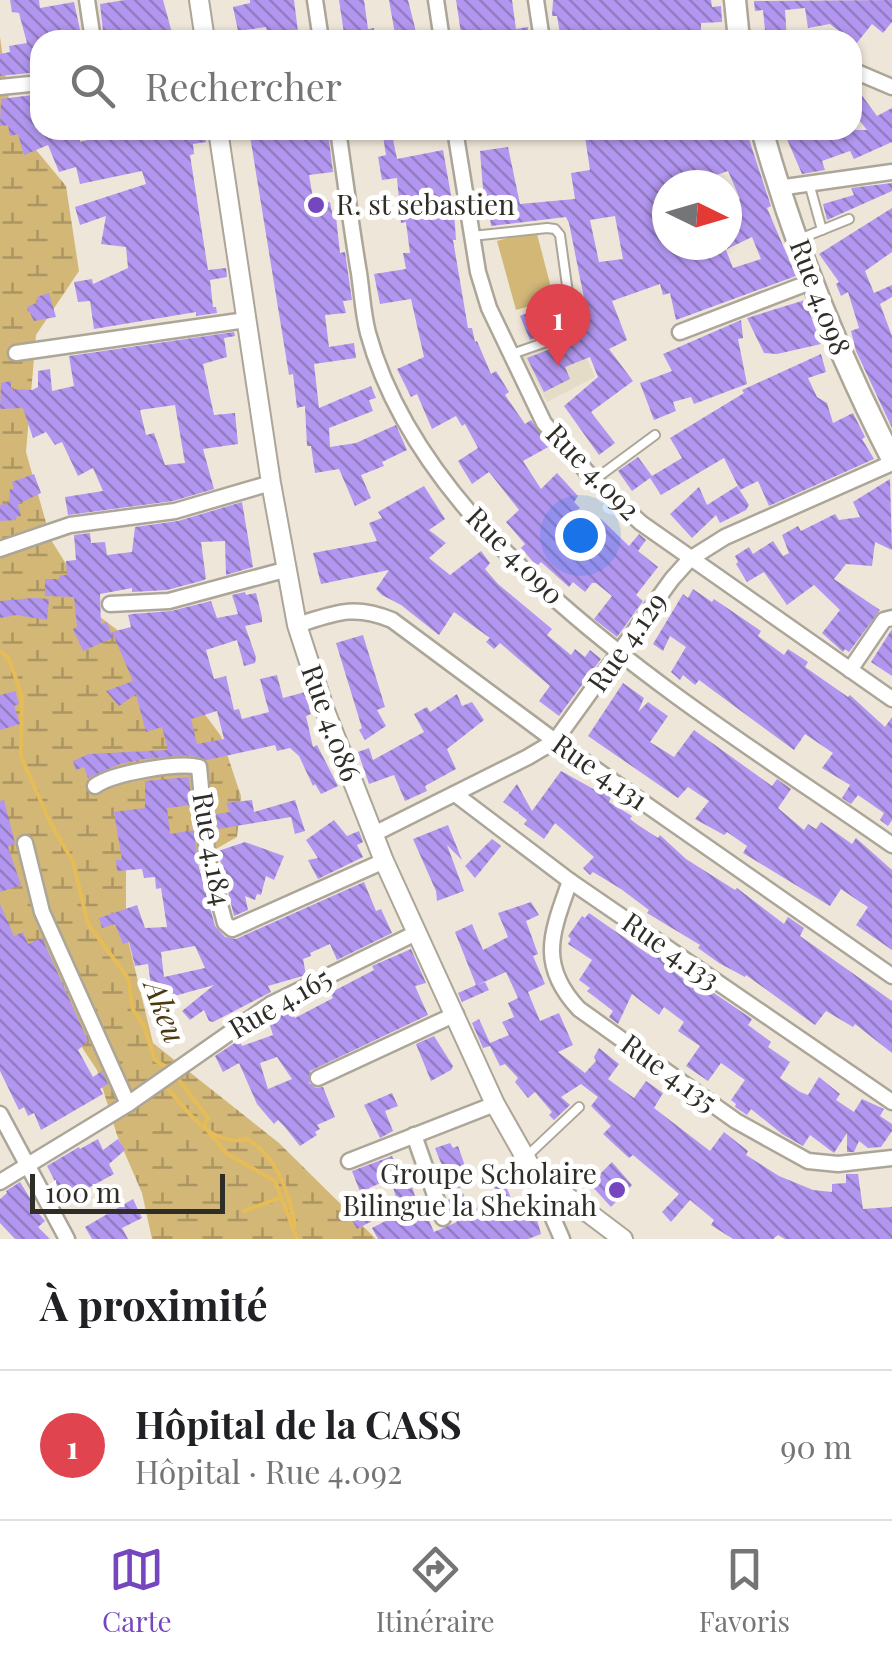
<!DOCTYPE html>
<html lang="fr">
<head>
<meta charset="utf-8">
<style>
	body { margin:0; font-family:"Playfair Display",serif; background:#f6f6f6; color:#202124 }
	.compass { position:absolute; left:652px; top:170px; width:90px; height:90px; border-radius:50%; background:#fff; box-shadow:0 2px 8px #0004; rotate:95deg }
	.scale { position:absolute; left:30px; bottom:25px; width:195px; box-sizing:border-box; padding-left:10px; border:5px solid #2f2d28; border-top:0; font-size:28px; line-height:35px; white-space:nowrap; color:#2f2d28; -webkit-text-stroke:8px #fff; paint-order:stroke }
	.you { position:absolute; left:580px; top:535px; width:35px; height:35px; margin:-25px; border:8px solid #fff; border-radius:50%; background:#1a73e8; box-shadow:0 0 0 15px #1a73e833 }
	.badge { display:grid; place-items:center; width:65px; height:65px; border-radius:50%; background:#7546be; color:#fff; font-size:32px; font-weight:700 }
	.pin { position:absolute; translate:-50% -82px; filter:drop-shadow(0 2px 5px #0008) }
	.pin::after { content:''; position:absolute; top:52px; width:35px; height:30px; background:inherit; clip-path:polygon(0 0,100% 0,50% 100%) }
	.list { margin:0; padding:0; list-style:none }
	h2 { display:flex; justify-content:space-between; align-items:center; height:130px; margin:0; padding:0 40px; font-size:42px }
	h2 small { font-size:32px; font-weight:400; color:#757577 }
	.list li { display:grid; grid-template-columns:65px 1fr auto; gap:30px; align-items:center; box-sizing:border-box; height:150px; padding:0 40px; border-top:2px solid #e0e0e0 }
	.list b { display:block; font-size:38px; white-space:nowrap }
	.list p { margin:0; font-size:32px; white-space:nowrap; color:#757577 }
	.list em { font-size:32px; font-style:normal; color:#757577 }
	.icon { flex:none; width:55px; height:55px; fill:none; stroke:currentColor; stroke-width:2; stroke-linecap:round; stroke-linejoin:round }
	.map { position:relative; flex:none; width:892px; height:1239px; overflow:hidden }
	.search { position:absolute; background:#fff; box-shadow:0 2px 8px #0004; left:30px; right:30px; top:30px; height:110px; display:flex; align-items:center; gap:25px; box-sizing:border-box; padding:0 35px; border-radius:30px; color:#757577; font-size:38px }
	.sheet { height:280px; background:#fff }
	nav { display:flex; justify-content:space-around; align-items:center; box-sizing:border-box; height:140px; border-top:2px solid #e0e0e0; background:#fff; font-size:28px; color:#757577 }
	nav a { display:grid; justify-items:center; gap:5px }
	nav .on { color:#7546be }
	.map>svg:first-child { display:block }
</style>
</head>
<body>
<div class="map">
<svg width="892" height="1239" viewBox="0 0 892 1239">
	<defs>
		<pattern id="wetland-marsh" width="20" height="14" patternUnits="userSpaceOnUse" patternTransform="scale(2.5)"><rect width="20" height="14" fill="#d2b777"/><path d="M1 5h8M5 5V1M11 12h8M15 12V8" fill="none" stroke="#ab9562"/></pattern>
		<pattern id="building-back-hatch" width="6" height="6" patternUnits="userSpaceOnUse" patternTransform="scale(2.5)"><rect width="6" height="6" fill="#b296ef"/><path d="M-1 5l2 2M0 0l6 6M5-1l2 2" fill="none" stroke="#917bc2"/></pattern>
	</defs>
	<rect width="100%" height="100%" fill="#eee7d9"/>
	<!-- built -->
	<polygon fill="#e5dcc8" points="576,334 595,377 547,402 522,354"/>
	<!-- wetland -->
	<polygon fill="url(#wetland-marsh)" points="0,37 12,121 66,186 79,271 36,335 26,452 51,540 99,616 175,674 221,736 241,796 237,837 195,861 126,860 126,932 153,1043 279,1143 376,1239 152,1239 142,1193 117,1135 97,1070 0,924"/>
	<!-- pitch -->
	<polygon fill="#d2b777" points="536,230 554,299 516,310 497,241"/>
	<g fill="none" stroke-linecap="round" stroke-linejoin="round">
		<!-- stream -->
		<g stroke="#e5bc57" stroke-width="4">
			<polyline points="0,651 9,659 22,696 21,757 51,824 73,862 88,924 128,978 133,1010 144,1026 155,1060 169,1069"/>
			<polyline points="176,1076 208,1118 204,1126 226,1153 275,1181 297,1239"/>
			<path d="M165 1085C185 1109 212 1149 247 1139 277 1156 289 1192 295 1225"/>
			<polyline points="244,1211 282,1197"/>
		</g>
	</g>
	<!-- building -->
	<g fill="url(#building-back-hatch)" fill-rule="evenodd">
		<polygon points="10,0 39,0 40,8 74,2 82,39 40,40 40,72 0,76 0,54 10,52 9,46 27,43 19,13 12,12"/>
		<polygon points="125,0 163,0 174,40 104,40 100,4"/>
		<polygon points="250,0 294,0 299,40 268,40 266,27 238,31 233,7 250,3"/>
		<polygon points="339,0 364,0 368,29 374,28 375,40 345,40"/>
		<polygon points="389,0 408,0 418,40 396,40"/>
		<polygon points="456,0 512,0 516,29 528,27 529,40 462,40"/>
		<polygon points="553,0 711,0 712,7 721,6 722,22 701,23 701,39 561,40 557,16 552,16"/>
		<polygon points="892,0 892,22 883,33 872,24 856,44 830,24 808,28 805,8 785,10 787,40 766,40 763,10 755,11 754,1"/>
		<polygon points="852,82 877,116 892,108 892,142 854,159 850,151 822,161 825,170 802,174 783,130 867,130 852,111"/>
		<polygon points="40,94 40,130 81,130 80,142 118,132 119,138 154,130 204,130 206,142 193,144 194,154 190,155 208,270 226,268 227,277 210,280 213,307 216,307 217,313 196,316 196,312 94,329 90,301 78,302 74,282 92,279 93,284 128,268 126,247 101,244 106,216 80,225 75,207 146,184 142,171 80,184 76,167 59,172 48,145 24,155 18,134 10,136 8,125 0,126 1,99"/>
		<polygon points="249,130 303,130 303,136 328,132 333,172 309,175 314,204 330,202 333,217 336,217 340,253 345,252 352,300 343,301 346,313 325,315 329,347 354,343 356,358 314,364 319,408 371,386 376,398 369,400 373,411 329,428 330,447 356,443 396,425 407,450 382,462 384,466 361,475 371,498 355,506 339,469 315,473 311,446 307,446 305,406 297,408 293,374 289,375"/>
		<path d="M584 130H746L771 206 767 208 796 276 676 320 670 293 663 295 660 284 612 301 627 340 609 349 633 381 591 412 615 443 599 455 564 406 598 377 590 357 565 367 570 379 544 392 527 358 571 341 580 332 577 305 585 303 569 223 566 217 491 226 488 201 484 202 480 151 508 147 520 204 575 199 571 173 590 170ZM728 171 740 199 727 204V249L752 237 761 259 733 268 724 245H712L696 251 694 245H667L666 185H712L708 178ZM615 216 623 259 599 262 590 220Z"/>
		<polygon points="392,134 397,159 443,150 454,212 456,240 453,240 468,328 472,328 475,342 477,341 491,374 496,371 509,392 505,395 525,424 531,420 550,446 523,461 541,489 557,473 578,496 574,502 580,508 572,514 587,532 601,519 629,546 639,534 646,540 638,551 658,567 636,595 643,601 617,637 594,619 612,596 596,583 592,583 585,592 573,582 569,587 541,562 537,566 521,548 525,544 506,522 519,510 489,472 472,484 458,461 478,448 465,424 462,426 456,416 432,429 417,394 411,397 397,369 424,357 411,299 380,304 374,274 406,269 403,253 410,253 406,222 401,223 397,178 382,180 378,157 386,155 383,136"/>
		<polygon points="892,183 892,191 827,220 823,204 854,195 851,188"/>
		<polygon points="892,208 892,252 865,271 874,293 892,285 892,297 880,304 892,336 892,428 856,351 851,331 859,328 848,292 841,296 836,284 839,282 819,254"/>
		<polygon points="49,293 56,317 34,321 27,307 38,302 37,297"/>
		<polygon points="558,300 565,327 530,340 520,316"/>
		<polygon points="805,300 821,344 777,354 764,353 747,318"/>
		<polygon points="741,320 743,338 738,339 747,384 694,404 691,397 673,402 676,411 654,420 640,383 672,371 663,354"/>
		<path d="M234 332 235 336 224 338 227 357 203 364 214 415 235 413 238 444 203 449 214 489 173 501 68 515 65 497 103 491 93 468 78 476 62 442 55 445 46 432 33 438 23 408 0 409 1 383 11 381V389L32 390 38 387V371L50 369 52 391 74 386 69 356ZM175 405 185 463 165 465 154 433 146 435 140 410Z"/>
		<polygon points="821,354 826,372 808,378 817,397 827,403 833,423 853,413 865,437 862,439 874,459 769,506 758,481 740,490 724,458 661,495 650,478 632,491 618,471 638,457 652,476 682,458 670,438 744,393 742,390"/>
		<polygon points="34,474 41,493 18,504 21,516 16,517 16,520 0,521 0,505 9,503 10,489 14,489 12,482"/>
		<polygon points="890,479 892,550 875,542 872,566 846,564 834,579 880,610 849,652 845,649 843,652 822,633 840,610 814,585 787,605 764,572 747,582 736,564 738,562 735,556 749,547 753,554 773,541 783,556 789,553 782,535 798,526 801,531 835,514 839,520 860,517 853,502"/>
		<polygon points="424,486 445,519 429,530 446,543 429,558 450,575 481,551 490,563 485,569 498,584 552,629 547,635 571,655 575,649 585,657 590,650 601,659 559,716 539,701 550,686 500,643 494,649 486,642 490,638 454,612 439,635 401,605 382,595 376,589 389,570 321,584 313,553 377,541 369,523 382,518 378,512"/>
		<polygon points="737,486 749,505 746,510 720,523 716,515 692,538 670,514 699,487 707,505"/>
		<polygon points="242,502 253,567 226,575 225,541 201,542 206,579 201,581 167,590 132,592 132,588 100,594 101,624 107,622 113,638 83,651 73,629 77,627 74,597 45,596 45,579 59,579 60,575 67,575 66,561 76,560 74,535 90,533 91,543 105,542 107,555 132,552 135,527 178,521"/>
		<polygon points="693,589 712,602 714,599 761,631 758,636 784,655 788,649 808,662 805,667 848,697 850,695 885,727 892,717 892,820 888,826 880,820 884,813 858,795 851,804 842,798 850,785 822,768 833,753 805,734 794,750 699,680 695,685 683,675 680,680 671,672 686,647 670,636 663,651 653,644 683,594 688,598"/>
		<path d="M245 592 246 595 256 593 262 617V622L245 626 256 657 255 663 244 666 237 640 206 650 214 679 226 676 234 710 239 709 242 719 269 712 260 679 277 675 283 698 305 692 311 714 306 716 313 747 317 745 338 786 321 794 315 784 313 786 299 756 290 748 277 751 275 745 207 760 189 755 144 759 120 764 88 778 84 767 76 770 73 761 89 754 168 750 162 727 146 732 136 694 119 706 106 691 133 681 112 632 131 627 128 615 132 614 171 611 211 601 217 618 238 614 232 595ZM217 711 224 739 197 744 191 719Z"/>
		<polygon points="33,598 49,599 47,620 17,615 0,618 0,601"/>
		<polygon points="892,629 892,676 871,662"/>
		<polygon points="363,635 385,707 377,710 386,726 365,740 359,730 362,728 336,643"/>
		<polygon points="623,683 644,698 638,712 648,702 668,716 650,742 674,757 694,730 772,786 777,779 791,789 778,808 804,830 808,824 816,829 821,822 852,844 856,838 892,870 892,950 856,925 868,907 860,902 841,889 830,906 743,853 747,846 727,832 724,835 695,819 709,801 688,787 678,798 588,736"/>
		<polygon points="15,691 19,704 14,706 20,724 0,730 0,695"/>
		<polygon points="457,694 462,706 472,702 484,720 447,749 456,769 425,786 427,791 405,801 394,775 369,784 358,752 369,748 373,760 424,732 414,714 427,707 430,712"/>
		<polygon points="561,771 597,791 600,785 613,794 609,802 632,816 630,819 638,825 658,838 660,835 686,859 735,890 737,888 784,924 788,917 804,928 800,936 892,1001 892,1053 855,1024 853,1027 826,1011 815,1025 746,975 745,977 719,963 698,948 700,945 647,913 649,910 621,889 593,872 590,875 583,868 594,857 555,823 544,839 524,824 527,820 518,813 519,811 517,812 503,802 517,784 532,811"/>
		<path d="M189 777 192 805 167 808 170 834 194 830 198 864 215 926 225 937 236 939 364 882 376 911 381 909 392 933 337 960 330 944 310 953 311 956 303 959 306 975 268 986 271 992 213 1022 209 1021 204 1010 190 1020 182 1011 214 985 167 998 157 1004 153 1000 148 964 135 966 129 942 123 944 115 924 102 928 99 918 137 905 145 928 167 927 161 888 156 889 155 877 144 878 142 869 117 871 116 860H122L114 812 145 808V781ZM195 946 205 968 164 977 161 952Z"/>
		<polygon points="4,800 15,843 8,847 21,885 0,892 0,801"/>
		<polygon points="252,800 254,812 295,800 305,831 295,834 291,817 218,829 216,814 230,812 226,803"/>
		<polygon points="334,820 347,836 359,831 363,842 357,845 363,857 318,879 308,860 318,858 306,840"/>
		<polygon points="448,825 462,860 447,845 464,891 437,901 436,891 413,839"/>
		<polygon points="492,839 501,846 475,878 465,866"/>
		<polygon points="245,842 284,856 274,880 266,876 261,895 257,894 255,900 245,896 248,910 234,916 218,851"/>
		<polygon points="531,902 539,915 526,921 538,954 533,956 545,984 528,992 540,1021 559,1013 573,1045 558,1052 585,1073 596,1061 594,1057 599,1048 619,1064 608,1079 634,1098 646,1081 663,1093 654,1108 710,1151 724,1132 748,1151 746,1155 779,1176 813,1190 832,1192 832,1184 846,1183 846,1174 858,1174 863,1209 892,1207 892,1239 785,1239 778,1235 773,1239 733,1239 711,1225 714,1220 690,1200 671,1222 662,1212 679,1194 633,1155 629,1158 603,1134 611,1126 591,1106 598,1097 581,1084 561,1097 570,1105 554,1120 549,1115 552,1112 535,1092 528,1098 515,1082 518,1078 505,1064 500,1066 490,1046 483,1048 472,1023 479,1019 490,1043 509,1035 502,1022 514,1017 508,1003 518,998 506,972 477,985 485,982 489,990 462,1002 458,993 476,985 455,932 472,924 483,950 508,937 498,913"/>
		<polygon points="0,904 14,936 23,932 28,944 42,938 88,1041 78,1050 93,1077 102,1071 108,1084 100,1089 103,1094 41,1130 34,1113 28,1116 24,1107 19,1110 0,1071"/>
		<polygon points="589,913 648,954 651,950 656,953 681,970 678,975 705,993 708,989 752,1019 748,1025 771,1042 768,1047 790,1062 780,1078 800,1092 808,1095 819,1077 840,1094 836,1100 854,1112 862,1099 884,1109 880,1116 892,1124 892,1131 881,1147 868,1148 859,1141 854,1152 847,1152 847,1133 834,1153 810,1135 803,1146 782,1134 751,1109 747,1115 735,1107 736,1104 731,1100 745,1080 721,1063 708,1081 686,1066 700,1046 678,1031 684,1022 664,1007 659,1015 632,994 618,1024 609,1017 613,1011 587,991 590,988 579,980 592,960 568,944 571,939 568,936 582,916 585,918"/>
		<path d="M411 949 426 983 415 986 428 1015 310 1071 309 1083 316 1088 323 1087 335 1117 317 1125 320 1129 315 1132 317 1135 300 1146 284 1126 278 1120 274 1124 257 1104 239 1063 223 1072 215 1056 239 1040 242 1046 273 1035 268 1019 276 1013 290 1006 295 1018 333 998 330 993 374 970 372 966ZM277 1057 292 1079 268 1089 260 1063Z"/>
		<polygon points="434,1036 453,1066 451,1070 431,1081 416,1044"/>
		<polygon points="392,1093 398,1106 385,1111 393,1131 380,1138 364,1105"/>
		<polygon points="98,1139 103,1150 118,1139 125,1150 109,1164 114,1174 88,1188 92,1198 80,1204 76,1196 66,1202 47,1166 79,1147 80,1149"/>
		<polygon points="450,1143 453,1148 458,1146 471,1183 457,1189 449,1171 445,1173 435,1148"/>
		<polygon points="392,1156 399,1175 369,1188 376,1207 367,1211 372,1221 357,1229 349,1215 366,1207 352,1171"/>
		<polygon points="612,1162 632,1185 611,1207 590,1184"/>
		<polygon points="501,1176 513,1202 531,1198 541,1234 528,1239 378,1239 372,1228 401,1213 392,1184 409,1177 419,1209 423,1207 434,1232 457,1222 448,1200 463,1193 470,1210 500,1200 491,1181"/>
		<polygon points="20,1182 33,1203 31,1204 45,1221 38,1227 50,1239 15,1239 0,1223 0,1199 7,1193 6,1191"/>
		<polygon points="133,1199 142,1218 122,1228 128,1239 92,1239 85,1227"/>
	</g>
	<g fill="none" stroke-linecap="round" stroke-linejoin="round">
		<defs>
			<g id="service">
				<polyline points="809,183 822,230"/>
				<polyline points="472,236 547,228 555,229 560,235 573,329 569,334 512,354"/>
				<polyline points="797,240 849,219"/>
				<polyline points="594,480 655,435"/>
				<polyline points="525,1158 579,1107"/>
			</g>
			<g id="minor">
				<polyline points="87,0 93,40"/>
				<polyline points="315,0 321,40"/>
				<polyline points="436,0 442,40"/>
				<polyline points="536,0 542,40"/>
				<polyline points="852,70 892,87"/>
				<polyline points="0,87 40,83"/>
				<path d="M338 130C345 178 351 226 359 273 362 293 363 314 368 333 428 555 714 720 892 845"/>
				<polyline points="455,130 478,272 489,308 544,423 594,480 641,523 892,699"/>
				<polyline points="778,188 892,172"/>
				<polyline points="680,332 813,281"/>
				<polyline points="16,353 246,320"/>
				<polyline points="0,549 70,525 175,511 271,483"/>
				<polyline points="110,604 169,601 288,569"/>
				<path d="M297 625C335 613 354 604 392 620L555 741 892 976"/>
				<polyline points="850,670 884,620 892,618"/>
				<path d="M95 786C113 773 177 762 199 767L208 861 225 923 232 929 384 861"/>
				<polyline points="455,794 570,881 892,1102"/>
				<polyline points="372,835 528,757 555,741 672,579 690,559 725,537 892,463"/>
				<polyline points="25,843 42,912 128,1104"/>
				<path d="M570 881C552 932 537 964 579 1009L736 1121 808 1161 838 1164 892 1158"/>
				<polyline points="318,1078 456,1014"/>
				<polyline points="0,1114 67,1239"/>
				<polyline points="414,1135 443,1218"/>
				<polyline points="349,1161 495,1104"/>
				<polyline points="533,1172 562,1239"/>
				<polyline points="0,1182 128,1104 271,1004 416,933"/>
			</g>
			<g id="tertiary">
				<polyline points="199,0 205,40"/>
				<polyline points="218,130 271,483 297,625 324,708 384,861 495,1104 533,1171 623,1239"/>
			</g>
			<g id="secondary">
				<polyline points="735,0 739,40"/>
				<path d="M762 130C794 244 838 354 892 459"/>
			</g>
		</defs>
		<!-- service casing -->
		<use href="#service" stroke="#aca698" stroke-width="12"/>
		<!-- minor casing -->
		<use href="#minor" stroke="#aca698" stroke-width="19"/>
		<!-- tertiary casing -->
		<use href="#tertiary" stroke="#aca698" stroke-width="22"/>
		<!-- secondary casing -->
		<use href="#secondary" stroke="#aca698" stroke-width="25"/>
		<!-- service -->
		<use href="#service" stroke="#fff" stroke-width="8"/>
		<!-- minor -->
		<use href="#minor" stroke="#fff" stroke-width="14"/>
		<!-- tertiary -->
		<use href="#tertiary" stroke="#fff" stroke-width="18"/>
		<!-- secondary -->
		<use href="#secondary" stroke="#fff" stroke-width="20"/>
	</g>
	<!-- markers -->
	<g fill="#7546be" stroke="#fff" stroke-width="4">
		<circle cx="316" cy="205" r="10"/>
		<circle cx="617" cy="1190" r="10"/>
	</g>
	<g text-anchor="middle" stroke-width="10" stroke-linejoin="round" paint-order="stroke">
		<!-- poi labels -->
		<g font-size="28" fill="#2f2d28" stroke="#fff" text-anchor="start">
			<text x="336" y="215">R. st sebastien</text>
			<text x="597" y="1184" text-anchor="end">Groupe Scholaire<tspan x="597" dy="32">Bilingue la Shekinah</tspan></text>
		</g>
		<!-- street labels -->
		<g font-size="28" fill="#2f2d28" stroke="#fff">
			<text transform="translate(820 297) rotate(69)" y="10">Rue 4.098</text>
			<text transform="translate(593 472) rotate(46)" y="10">Rue 4.092</text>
			<text transform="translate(515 556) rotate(45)" y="10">Rue 4.090</text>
			<text transform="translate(627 642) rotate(-55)" y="10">Rue 4.129</text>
			<text transform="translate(331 723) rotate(70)" y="10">Rue 4.086</text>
			<text transform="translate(600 772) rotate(35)" y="10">Rue 4.131</text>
			<text transform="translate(212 849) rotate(80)" y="10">Rue 4.184</text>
			<text transform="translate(671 951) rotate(35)" y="10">Rue 4.133</text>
			<text transform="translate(280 1003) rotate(-30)" y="10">Rue 4.165</text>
			<text transform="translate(669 1073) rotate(36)" y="10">Rue 4.135</text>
		</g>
		<!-- water labels -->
		<g font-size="30" font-style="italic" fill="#4a390e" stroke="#fff">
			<text transform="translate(164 1012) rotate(69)" y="10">Akeu</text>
		</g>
	</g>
</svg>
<svg class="compass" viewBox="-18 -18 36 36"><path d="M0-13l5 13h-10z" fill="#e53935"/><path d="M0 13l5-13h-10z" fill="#757577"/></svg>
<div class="scale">100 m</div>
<div class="you"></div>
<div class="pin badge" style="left:558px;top:366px;background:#e0444e">1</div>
<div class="search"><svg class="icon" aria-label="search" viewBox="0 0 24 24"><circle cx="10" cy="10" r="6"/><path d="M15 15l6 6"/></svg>Rechercher</div>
</div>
<section class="sheet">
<h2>À proximité<small></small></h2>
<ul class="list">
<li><span class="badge" style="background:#e0444e">1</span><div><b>Hôpital de la CASS</b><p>Hôpital · Rue 4.092</p></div><em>90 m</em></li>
</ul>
</section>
<nav>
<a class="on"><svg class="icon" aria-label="map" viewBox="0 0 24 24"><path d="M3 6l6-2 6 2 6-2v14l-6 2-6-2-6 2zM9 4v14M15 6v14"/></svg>Carte</a>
<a><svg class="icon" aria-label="directions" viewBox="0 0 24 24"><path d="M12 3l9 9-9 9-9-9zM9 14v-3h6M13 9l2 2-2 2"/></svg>Itinéraire</a>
<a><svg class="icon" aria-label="saved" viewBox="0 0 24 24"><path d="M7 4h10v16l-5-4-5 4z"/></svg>Favoris</a>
</nav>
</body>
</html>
